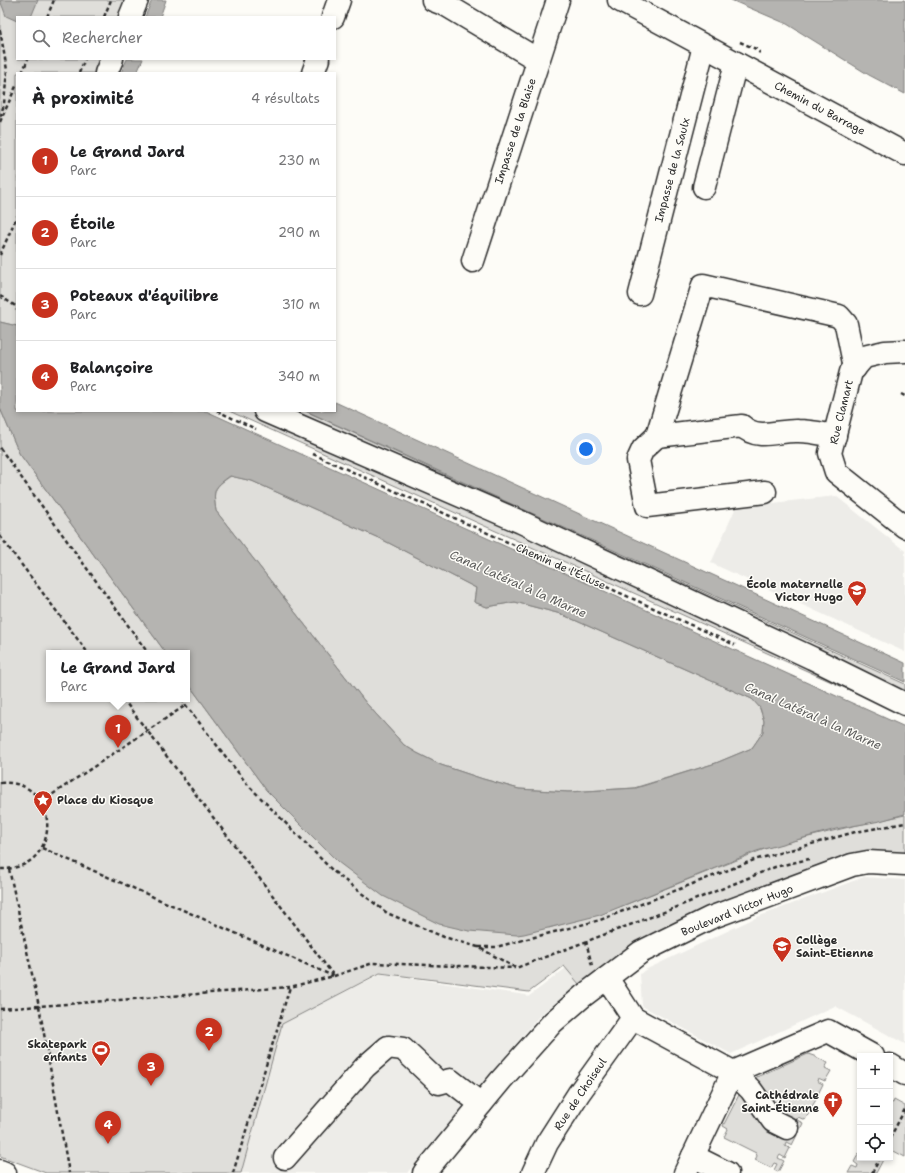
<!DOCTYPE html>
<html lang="fr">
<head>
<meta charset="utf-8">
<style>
	body { margin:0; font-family:"Shantell Sans",sans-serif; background:#f6f6f6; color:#202124 }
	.controls { position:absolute; right:12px; bottom:12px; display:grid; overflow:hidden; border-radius:0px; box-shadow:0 2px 6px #0003 }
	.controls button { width:36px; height:36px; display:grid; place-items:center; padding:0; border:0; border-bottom:1px solid #e0e0e0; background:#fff; color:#202124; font:20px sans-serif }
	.you { position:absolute; left:586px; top:449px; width:14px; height:14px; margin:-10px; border:3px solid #fff; border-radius:50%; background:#1a73e8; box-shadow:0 0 0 6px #1a73e833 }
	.badge { display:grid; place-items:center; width:26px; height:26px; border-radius:50%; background:#c8321e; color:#fff; font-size:13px; font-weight:700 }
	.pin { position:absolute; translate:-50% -33px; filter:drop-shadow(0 1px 2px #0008) }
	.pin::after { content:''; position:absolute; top:21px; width:14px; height:12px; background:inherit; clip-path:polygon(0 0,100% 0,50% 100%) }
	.popup { position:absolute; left:46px; top:650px; width:144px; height:52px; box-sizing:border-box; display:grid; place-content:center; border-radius:0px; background:#fff; filter:drop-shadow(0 1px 3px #0005); font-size:13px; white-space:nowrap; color:#757577 }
	.popup b { font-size:15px; color:#202124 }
	.popup::after { content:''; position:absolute; left:50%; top:100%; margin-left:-8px; border:8px solid transparent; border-top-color:#fff }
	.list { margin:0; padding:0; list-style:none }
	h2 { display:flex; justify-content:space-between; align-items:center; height:52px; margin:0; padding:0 16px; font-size:17px }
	h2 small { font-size:13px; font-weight:400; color:#757577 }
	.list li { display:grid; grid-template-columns:26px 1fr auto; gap:12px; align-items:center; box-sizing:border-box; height:72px; padding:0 16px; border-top:1px solid #e0e0e0 }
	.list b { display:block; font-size:15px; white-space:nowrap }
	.list p { margin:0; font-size:13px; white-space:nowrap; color:#757577 }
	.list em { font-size:13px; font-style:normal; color:#757577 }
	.icon { flex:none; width:22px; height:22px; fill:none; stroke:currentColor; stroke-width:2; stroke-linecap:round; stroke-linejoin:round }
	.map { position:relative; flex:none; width:905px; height:1173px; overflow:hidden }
	.search { position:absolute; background:#fff; box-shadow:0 2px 6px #0003; left:16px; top:16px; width:320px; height:44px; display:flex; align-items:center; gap:10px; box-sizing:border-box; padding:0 14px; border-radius:0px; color:#757577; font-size:15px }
	.panel { position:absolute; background:#fff; box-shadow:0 2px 6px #0003; left:16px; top:72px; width:320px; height:340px; border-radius:0px }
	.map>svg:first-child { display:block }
</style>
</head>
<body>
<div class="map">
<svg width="905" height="1173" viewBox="0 0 905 1173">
	<rect width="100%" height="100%" fill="#fdfcf7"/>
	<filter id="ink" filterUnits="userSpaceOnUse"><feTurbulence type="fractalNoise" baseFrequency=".025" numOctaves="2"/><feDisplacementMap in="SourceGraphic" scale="8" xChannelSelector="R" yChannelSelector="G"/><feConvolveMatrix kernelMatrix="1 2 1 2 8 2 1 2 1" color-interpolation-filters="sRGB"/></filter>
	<g filter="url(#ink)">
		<!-- built -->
		<g fill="#edece8">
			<polygon points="836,496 905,551 905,652 711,563 736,507"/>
			<polygon points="864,877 905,880 905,1044 835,1006 731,1054 642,1006 640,974 645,970 757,917"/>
			<polygon points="566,968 579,984 541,1014 407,1173 241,1173 282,1023 381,974 526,995 528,997"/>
		</g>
		<!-- green -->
		<g fill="#dfdeda" stroke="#858482">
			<polygon points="0,0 133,0 126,17 17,17 17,59 108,59 102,73 17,73 17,308 15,310 17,312 17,326 0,322"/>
			<polygon points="0,408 19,453 166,653 49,653 49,699 187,699 187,682 267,791 549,928 622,906 772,846 853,826 905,815 905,864 853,865 598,972 579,984 564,966 529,992 380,973 282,1024 241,1173 46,1173 0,1156"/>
			<polygon points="229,411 259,411 443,490 905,715"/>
			<polygon points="273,411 305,411 905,684 905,703"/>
			<path d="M231 476 252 481 383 540 476 588 474 602 487 607 515 602 561 614 752 699 759 706 764 721 763 732 752 748 716 763 634 788 569 792 519 789 483 779 441 765 417 753 404 745 366 703 216 511C213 490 213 488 231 476Z"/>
			<polygon points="808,1054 814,1056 828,1063 825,1068 831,1071 825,1081 818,1078 817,1081 823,1084 818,1094 812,1091 810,1094 817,1098 811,1108 805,1105 804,1108 810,1111 805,1120 798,1117 797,1120 803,1123 799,1132 793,1129 791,1133 797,1135 792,1145 786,1142 785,1146 790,1148 785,1158 780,1155 778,1158 784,1161 778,1172 774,1170 777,1164 774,1163 771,1168 755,1160 757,1156 756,1153 724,1137 728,1129 723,1126 744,1085 750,1080"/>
			<polygon points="894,1100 905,1106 905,1157 890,1149 890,1102 893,1103"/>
			<polygon points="859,1153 860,1154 860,1158 884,1158 876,1173 848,1173 852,1166 857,1168 858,1165 854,1162"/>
		</g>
		<!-- water -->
		<g fill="#b5b4b1" stroke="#7e7d7b" fill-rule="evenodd">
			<polygon points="0,0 38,0 31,17 17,17 17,21 6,16"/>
			<polygon points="152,0 166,0 160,17 145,17"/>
			<polygon points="731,0 905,0 905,94 869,75 787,24"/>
			<polygon points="127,59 143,59 137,73 121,73"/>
			<path d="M0 322 17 326V411H206L905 727V814L880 821 836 829 757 851 600 915 524 934 517 935 469 931 439 924 383 896 338 862 267 791 187 682V653H166L19 453 0 408ZM230 476 252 481 383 540 476 588 474 602 487 607 515 602 561 614 752 699 760 708 764 721 763 732 752 748 716 763 636 788 569 792 519 789 483 779 441 765 417 753 404 745 366 703 216 511C213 490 213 488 230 476Z"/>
			<polygon points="335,402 905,663 905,682 306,411 335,411"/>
		</g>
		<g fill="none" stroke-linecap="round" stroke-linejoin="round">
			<defs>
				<g id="minor">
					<polyline points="433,0 446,5 538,60"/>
					<polyline points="619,0 905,154"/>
					<polyline points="130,17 137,0"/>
					<polyline points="333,17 339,0"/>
					<polyline points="106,73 112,59"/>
					<polyline points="313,73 318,59"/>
					<polyline points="704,187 736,63"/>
					<polyline points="473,261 558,0"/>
					<polyline points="640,294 704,46"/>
					<polyline points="905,351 885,352 864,357 851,372 830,453 836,472 905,527"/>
					<polyline points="265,411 521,522 812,658 905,704"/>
					<polyline points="657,436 643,449 638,460 647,506 765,492"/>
					<path d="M835 436C823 434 810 431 798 431 778 430 758 441 742 426L657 436 703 285 839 316 846 324 855 368"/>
					<polyline points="607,978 633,1018 733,1072 751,1090 773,1121 787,1128"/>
					<polyline points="890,1065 905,1074"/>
					<polyline points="733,1072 828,1031 873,1056"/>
					<polyline points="693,1156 727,1173"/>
					<polyline points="285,1158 365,1067 388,1047 403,1049 439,1083 450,1080 481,1104"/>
					<polyline points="533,1173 547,1143 579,1093 633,1018"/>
					<polyline points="685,1173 733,1072"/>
				</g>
				<g id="major">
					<polyline points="0,1171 5,1173"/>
					<polyline points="424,1173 501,1080 553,1022 583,996 641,952 710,918 852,865 868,862 905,864"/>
				</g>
			</defs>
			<!-- minor casing -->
			<use href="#minor" stroke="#2b2b2b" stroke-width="25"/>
			<!-- major casing -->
			<use href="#major" stroke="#2b2b2b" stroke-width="25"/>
			<!-- path -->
			<g stroke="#2b2b2b" stroke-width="2.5" stroke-dasharray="4 3" stroke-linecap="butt">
				<polyline points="47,17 54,0"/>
				<polyline points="104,17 111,0"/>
				<polyline points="0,30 7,70 4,104 0,118"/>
				<polyline points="740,42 756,49 760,53"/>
				<polyline points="22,73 28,59"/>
				<polyline points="79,73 85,59"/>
				<polyline points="0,122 17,84"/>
				<polyline points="0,255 17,216"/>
				<polyline points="0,296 17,307"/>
				<polyline points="901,394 905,396"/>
				<polyline points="217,411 256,429"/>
				<polyline points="0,448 148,653"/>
				<polyline points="313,454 735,645"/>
				<polyline points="0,536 88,653"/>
				<polyline points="123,699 334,976"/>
				<polyline points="181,699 247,784 333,871 387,913 444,937 478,947 516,968 672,909 775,867 809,859"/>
				<path d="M0 783C61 777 65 871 0 869"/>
				<polyline points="41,802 186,705"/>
				<polyline points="42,848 333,976"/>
				<polyline points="9,869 39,1006 69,1173"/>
				<polyline points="586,941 592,966"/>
				<polyline points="478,947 496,947 600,920 754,860 855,832 905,823"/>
				<polyline points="0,1009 290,987 334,976 373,963 515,968"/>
				<polyline points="890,1138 905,1109"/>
				<polyline points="233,1173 290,987"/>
				<polyline points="872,1173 880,1158"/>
			</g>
			<!-- minor -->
			<use href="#minor" stroke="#fdfcf7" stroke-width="22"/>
			<!-- major -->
			<use href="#major" stroke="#fdfcf7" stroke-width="22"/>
		</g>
	</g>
	<!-- icons -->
	<defs>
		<symbol id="school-pin" viewBox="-11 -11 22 30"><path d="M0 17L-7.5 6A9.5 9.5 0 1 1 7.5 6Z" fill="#c8321e" stroke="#fdfcf7"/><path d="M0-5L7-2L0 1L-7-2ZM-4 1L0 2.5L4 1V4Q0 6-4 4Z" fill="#fff"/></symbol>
		<symbol id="sight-pin" viewBox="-11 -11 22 30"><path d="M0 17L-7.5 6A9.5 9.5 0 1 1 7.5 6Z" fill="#c8321e" stroke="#fdfcf7"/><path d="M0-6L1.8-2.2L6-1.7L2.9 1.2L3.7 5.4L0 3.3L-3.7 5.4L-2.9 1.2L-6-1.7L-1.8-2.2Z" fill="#fff"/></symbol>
		<symbol id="stadium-pin" viewBox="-11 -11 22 30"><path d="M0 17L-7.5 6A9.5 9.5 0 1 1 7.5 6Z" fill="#c8321e" stroke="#fdfcf7"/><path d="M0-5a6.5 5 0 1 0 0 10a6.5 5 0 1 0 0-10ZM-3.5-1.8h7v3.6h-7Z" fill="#fff"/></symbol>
		<symbol id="church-pin" viewBox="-11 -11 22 30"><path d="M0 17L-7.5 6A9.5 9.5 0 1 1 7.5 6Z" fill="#c8321e" stroke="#fdfcf7"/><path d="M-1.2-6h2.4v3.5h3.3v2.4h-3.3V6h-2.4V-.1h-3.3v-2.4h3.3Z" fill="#fff"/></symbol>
	</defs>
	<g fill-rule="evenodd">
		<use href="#school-pin" x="846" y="579" width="22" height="30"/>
		<use href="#sight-pin" x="32" y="789" width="22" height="30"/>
		<use href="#school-pin" x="771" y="935" width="22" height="30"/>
		<use href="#stadium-pin" x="90" y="1039" width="22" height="30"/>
		<use href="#church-pin" x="822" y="1090" width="22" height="30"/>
	</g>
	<g text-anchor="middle" stroke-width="3" stroke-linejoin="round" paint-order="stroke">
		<!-- street labels -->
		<g font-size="11" fill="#2b2b2b" stroke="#fdfcf7">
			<text transform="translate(820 108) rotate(28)" y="4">Chemin du Barrage</text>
			<text transform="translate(515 131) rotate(-72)" y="4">Impasse de la Blaise</text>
			<text transform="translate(672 170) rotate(-75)" y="4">Impasse de la Saulx</text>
			<text transform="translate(841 412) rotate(-76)" y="4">Rue Clamart</text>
			<text transform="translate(561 566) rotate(24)" y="4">Chemin de l'Écluse</text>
			<text transform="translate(737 910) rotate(-22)" y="4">Boulevard Victor Hugo</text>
			<text transform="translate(580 1094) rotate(-56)" y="4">Rue de Choiseul</text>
		</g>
		<!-- poi labels -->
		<g font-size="11" font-weight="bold" fill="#2b2b2b" stroke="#fdfcf7" text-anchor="end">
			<text x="843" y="588">École maternelle<tspan x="843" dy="13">Victor Hugo</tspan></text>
			<text x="57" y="804" text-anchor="start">Place du Kiosque</text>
			<text x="796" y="944" text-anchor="start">Collège<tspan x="796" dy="13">Saint-Etienne</tspan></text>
			<text x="87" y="1048">Skatepark<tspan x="87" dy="13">enfants</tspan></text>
			<text x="819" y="1099">Cathédrale<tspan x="819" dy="13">Saint-Étienne</tspan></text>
		</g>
		<!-- water labels -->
		<g font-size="12" font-style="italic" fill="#5b5b5a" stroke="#fdfcf7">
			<text transform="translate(518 584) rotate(24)" y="4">Canal Latéral à la Marne</text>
			<text transform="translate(813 716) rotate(24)" y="4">Canal Latéral à la Marne</text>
		</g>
	</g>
</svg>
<div class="controls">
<button>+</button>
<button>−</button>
<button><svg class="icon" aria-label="locate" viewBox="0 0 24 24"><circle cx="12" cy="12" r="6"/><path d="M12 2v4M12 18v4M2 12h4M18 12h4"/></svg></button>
</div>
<div class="you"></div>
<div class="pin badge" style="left:118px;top:748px">1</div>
<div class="popup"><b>Le Grand Jard</b>Parc</div>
<div class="pin badge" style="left:209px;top:1051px">2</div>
<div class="pin badge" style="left:151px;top:1086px">3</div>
<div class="pin badge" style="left:108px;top:1144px">4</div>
<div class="search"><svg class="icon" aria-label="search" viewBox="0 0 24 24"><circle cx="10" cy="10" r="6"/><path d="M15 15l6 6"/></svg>Rechercher</div>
<section class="panel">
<h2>À proximité<small>4 résultats</small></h2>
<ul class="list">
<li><span class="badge">1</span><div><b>Le Grand Jard</b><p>Parc</p></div><em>230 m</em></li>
<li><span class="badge">2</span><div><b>Étoile</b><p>Parc</p></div><em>290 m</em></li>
<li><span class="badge">3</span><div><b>Poteaux d'équilibre</b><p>Parc</p></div><em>310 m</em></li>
<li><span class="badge">4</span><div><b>Balançoire</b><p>Parc</p></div><em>340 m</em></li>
</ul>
</section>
</div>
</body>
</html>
